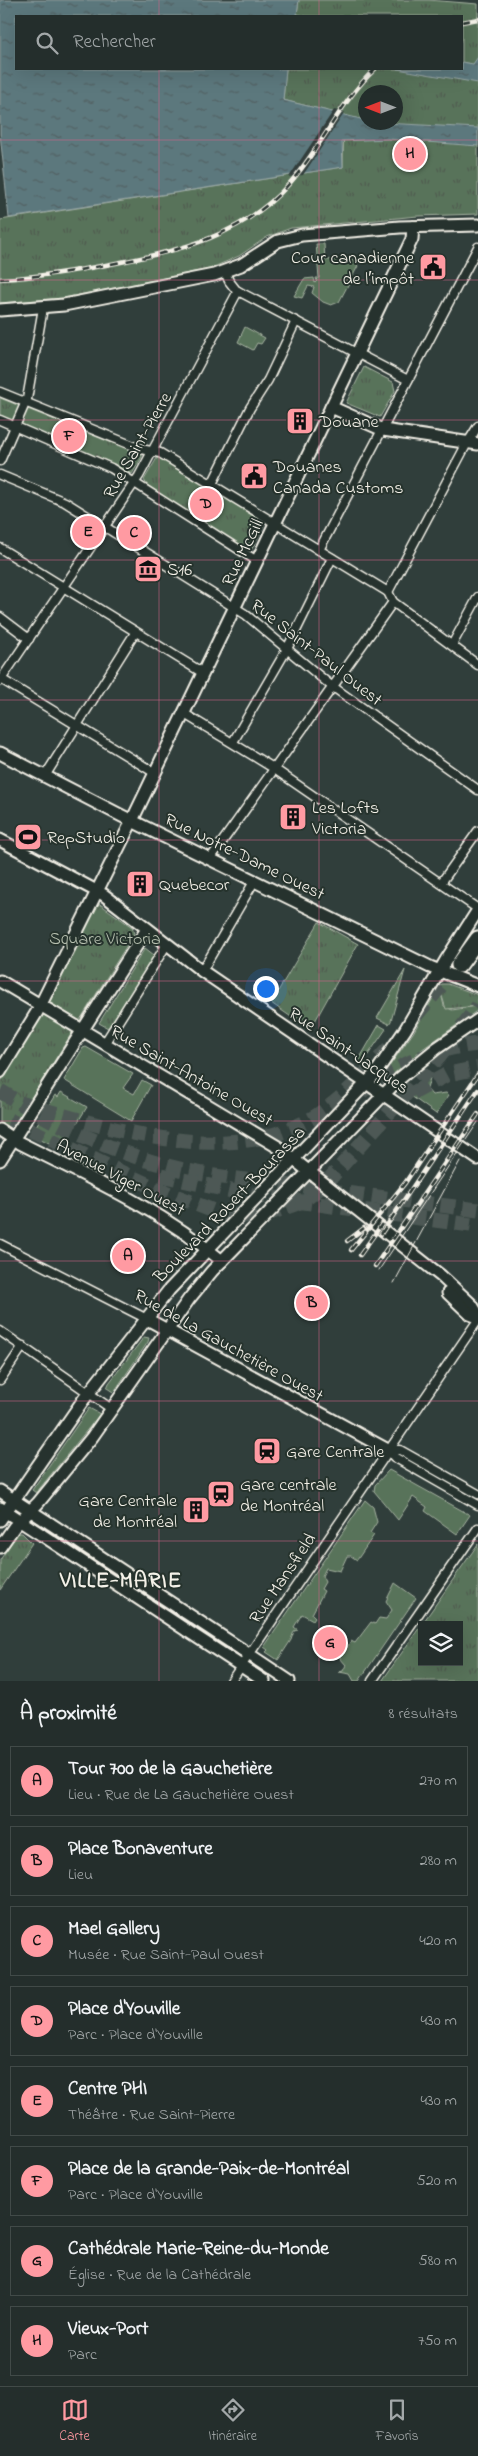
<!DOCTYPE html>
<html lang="fr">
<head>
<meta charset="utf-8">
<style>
	body { margin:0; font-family:"Indie Flower",sans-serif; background:#303a38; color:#f1f3f6 }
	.controls { position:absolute; right:15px; bottom:15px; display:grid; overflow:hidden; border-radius:0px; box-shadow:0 5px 20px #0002 }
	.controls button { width:45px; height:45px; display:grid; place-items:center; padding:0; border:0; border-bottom:1px solid #414a48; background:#242e2c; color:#f1f3f6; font:25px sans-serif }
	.compass { position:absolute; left:358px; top:85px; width:45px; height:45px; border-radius:50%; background:#242e2c; box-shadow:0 5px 20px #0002; rotate:270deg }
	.you { position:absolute; left:265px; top:988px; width:18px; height:18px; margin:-12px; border:4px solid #fff; border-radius:50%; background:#1a73e8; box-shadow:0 0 0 8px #1a73e833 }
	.badge { display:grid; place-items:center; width:32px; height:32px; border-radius:50%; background:#ff9aa2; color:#111; font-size:16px; font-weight:700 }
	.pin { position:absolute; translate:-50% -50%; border:2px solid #fff; box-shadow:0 1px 5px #0006 }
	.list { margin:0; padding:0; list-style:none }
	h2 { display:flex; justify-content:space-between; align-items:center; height:65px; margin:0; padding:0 20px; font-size:21px }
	h2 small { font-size:16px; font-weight:400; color:#a3a8a9 }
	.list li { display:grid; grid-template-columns:32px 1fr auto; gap:15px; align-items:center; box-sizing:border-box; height:70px; margin:0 10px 10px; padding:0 10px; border:1px solid #414a48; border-radius:0px }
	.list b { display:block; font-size:19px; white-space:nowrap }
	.list p { margin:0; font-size:16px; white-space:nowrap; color:#a3a8a9 }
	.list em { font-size:16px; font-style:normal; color:#a3a8a9 }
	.icon { flex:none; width:28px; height:28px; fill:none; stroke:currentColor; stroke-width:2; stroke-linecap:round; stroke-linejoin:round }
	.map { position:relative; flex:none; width:478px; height:1681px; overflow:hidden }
	.search { position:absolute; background:#242e2c; box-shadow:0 5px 20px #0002; left:15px; right:15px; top:15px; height:55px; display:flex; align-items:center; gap:12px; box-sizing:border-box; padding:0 18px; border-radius:0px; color:#a3a8a9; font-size:19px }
	.sheet { height:705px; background:#242e2c }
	nav { display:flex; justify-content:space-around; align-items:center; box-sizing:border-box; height:70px; border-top:1px solid #414a48; background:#242e2c; font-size:14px; color:#a3a8a9 }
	nav a { display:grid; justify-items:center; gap:2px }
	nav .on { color:#ff9aa2 }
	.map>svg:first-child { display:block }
</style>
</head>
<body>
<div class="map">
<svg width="478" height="1681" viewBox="0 0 478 1681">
	<defs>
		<pattern id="park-tufts" width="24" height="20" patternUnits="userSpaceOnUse" patternTransform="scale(1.25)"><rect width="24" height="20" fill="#58735a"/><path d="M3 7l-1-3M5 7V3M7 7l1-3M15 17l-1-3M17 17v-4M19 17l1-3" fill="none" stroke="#505b4f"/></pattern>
		<pattern id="water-ripples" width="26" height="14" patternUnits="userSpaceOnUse" patternTransform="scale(1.25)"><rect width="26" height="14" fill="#5c787d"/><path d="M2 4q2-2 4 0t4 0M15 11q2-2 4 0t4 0" fill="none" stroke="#526062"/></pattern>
	</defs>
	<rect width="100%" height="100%" fill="#303e3b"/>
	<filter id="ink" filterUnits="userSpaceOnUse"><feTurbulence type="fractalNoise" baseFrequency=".02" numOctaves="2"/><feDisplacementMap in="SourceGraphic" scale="10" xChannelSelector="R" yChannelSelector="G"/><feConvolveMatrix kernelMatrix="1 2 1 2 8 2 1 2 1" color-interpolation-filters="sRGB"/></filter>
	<g filter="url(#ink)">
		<!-- green -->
		<g fill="#58735a" stroke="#a6b2a1">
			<polygon points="316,244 324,244 325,260 352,259 358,266 339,302 331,305 323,302 312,293 314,287 308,286 302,298 294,296 304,279 314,278 315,283 317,281 316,278 319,278"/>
			<polygon points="245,327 265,338 261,344 257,343 253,350 238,342"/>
			<polygon points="405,970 391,1021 389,1024 377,1018"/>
			<polygon points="437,991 441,993 444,1006 452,1010 477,1006 478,1010 421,1050 384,1082 381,1078 413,1033"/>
			<polygon points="379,1025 386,1029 361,1065 357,1063"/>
			<polygon points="86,1047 133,1074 123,1088 134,1094 142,1080 151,1085 131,1121 64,1080 83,1048"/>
			<polygon points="427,1075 430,1078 427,1089 432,1095 446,1093 449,1095 436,1114 411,1096 416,1085"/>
			<polygon points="61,1092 87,1107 61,1149 31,1134 55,1095 58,1097"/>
			<polygon points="144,1337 149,1338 148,1342 116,1389 113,1392 107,1388 109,1383"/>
			<polygon points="89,1408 100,1414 36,1493 32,1490"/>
			<polygon points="389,1470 470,1515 457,1534 425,1511 427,1507 413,1497 398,1520 374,1491 375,1485"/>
			<polygon points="365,1500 373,1507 377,1522 370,1533 374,1535 357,1560 351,1556 347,1556 340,1571 326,1568 322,1576 325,1582 321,1589 324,1591 312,1614 315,1617 313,1620 302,1614 294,1627 298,1630 294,1631 291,1640 278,1660 266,1652 268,1650 264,1647"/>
			<polygon points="395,1583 416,1598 359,1681 354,1681 350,1674 339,1672 343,1671 346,1665 340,1658 351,1641 355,1643 371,1622 375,1624 379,1618 386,1619 392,1610 386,1601"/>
		</g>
		<!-- park -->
		<g fill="url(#park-tufts)" stroke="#a6b2a1" fill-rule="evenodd">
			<path d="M299 0H428L478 4V214L418 216 291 228 267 237 239 256 209 269 63 298 0 303V220L343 167 344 115 283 100 286 69H462V16H305L297 14ZM366 92H396V122H366Z"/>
			<polygon points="364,367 393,382 395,391 380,417 346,403"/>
			<polygon points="0,398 142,455 142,457 132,474 0,417"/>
			<polygon points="157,458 161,458 262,520 263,526 252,549 246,551 147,485 144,480"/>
			<polygon points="97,902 132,927 134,934 14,1125 5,1126 0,1123 0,1083 37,1022"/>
			<polygon points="319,922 358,944 310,1030 271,1003"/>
			<polygon points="145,948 154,955 108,1028 99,1023"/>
			<polygon points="442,984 448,984 478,995 478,1006 446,1009 441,993 437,991"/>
			<polygon points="18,1533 22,1533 32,1543 0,1590 0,1560"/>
			<path d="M478 1544V1681H382ZM422 1625H459V1662H422Z"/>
		</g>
		<!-- water -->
		<g fill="url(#water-ripples)" stroke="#99a8a8">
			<polygon points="0,0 299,0 297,14 305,16 16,16 16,69 286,69 283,100 365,120 366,122 478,128 478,146 388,139 342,141 343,167 9,218 0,134"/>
			<polygon points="478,57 478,83 397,69 462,69 462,62 473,64"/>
		</g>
		<!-- pier -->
		<polygon fill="#303e3b" points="334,110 345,112 303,175 289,177"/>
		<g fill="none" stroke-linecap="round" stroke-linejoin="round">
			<!-- highway-tunnel -->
			<g stroke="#4d5955" stroke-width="15" stroke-dasharray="15 8" stroke-linecap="butt">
				<polyline points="416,1015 459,965"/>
				<path d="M0 1091C67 1132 137 1164 215 1176L478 1210"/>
				<path d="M361 1092C396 1066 434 1048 478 1044"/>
				<polyline points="413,1093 448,1074 478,1068"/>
				<path d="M20 1103C109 1128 229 1170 316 1116 344 1098 367 1072 389 1048"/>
				<polyline points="9,1120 157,1189 214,1211 242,1216 270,1213 303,1201 326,1183 439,1057 478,1006"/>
				<polyline points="161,1175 245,1194 478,1226"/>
			</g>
			<defs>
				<g id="street">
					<polyline points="225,272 229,281 236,290 408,380"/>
					<polyline points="0,392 141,449 160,453 388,592 393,602 478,665"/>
					<polyline points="0,420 111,468 257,561"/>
					<polyline points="0,461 27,399 43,308"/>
					<polyline points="0,475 65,502 245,614 329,684 478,790"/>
					<polyline points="212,484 250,408 268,380 296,321"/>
					<polyline points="0,548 203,673"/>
					<polyline points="319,550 478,247"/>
					<polyline points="388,592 465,447 478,426"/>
					<polyline points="0,617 29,639"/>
					<polyline points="452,645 478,597"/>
					<polyline points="1,679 155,773"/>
					<polyline points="0,681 139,476 238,291"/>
					<polyline points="183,713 270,766 478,909"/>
					<polyline points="233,742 287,649 332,558"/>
					<polyline points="45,776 135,633"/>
					<polyline points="210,859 393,602"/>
					<polyline points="441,883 478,831"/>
					<polyline points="202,971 255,880"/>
					<polyline points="104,1044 167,944"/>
					<polyline points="0,1244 147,1319"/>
					<polyline points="0,1331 113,1410"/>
					<polyline points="0,1380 23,1346"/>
					<polyline points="388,1450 394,1457 478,1505"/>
					<polyline points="388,1450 400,1450 478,1494"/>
					<polyline points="231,1681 478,1320"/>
					<polyline points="372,1681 478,1528"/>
				</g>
				<g id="secondary">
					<polyline points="0,310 64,305 214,275 241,265 278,241 302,235 400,227 478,225"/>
					<polyline points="331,407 383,430 478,444"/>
					<polyline points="0,753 122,816 430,967 478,986"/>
					<polyline points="0,840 104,895 202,971 478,1159"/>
					<polyline points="0,981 278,1147 441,1276 472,1305 478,1315"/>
					<polyline points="0,1072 37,1012 127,831 412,239 413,227"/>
					<path d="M0 1130 20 1143C90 1178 161 1210 222 1261"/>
					<polyline points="0,1160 147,929"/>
					<polyline points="448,1293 470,1314 478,1317"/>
					<polyline points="147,1319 388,1450"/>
					<polyline points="0,1491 51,1524"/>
					<polyline points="0,1508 42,1535"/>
					<polyline points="0,1520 84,1399 169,1290 375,1074 405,1030 446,960 478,910"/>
					<polyline points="0,1547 14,1527 38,1503 92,1437 189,1299 212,1271 399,1079 437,1048 478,1020"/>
					<polyline points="186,1630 264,1681"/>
					<polyline points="241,1649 289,1681"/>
				</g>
				<polyline id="highway" points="459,965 478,939"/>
			</defs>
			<!-- street casing -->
			<use href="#street" stroke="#f4f1e8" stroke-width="11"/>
			<!-- secondary casing -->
			<use href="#secondary" stroke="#f4f1e8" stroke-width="15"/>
			<!-- highway casing -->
			<use href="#highway" stroke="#f4f1e8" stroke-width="19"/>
			<!-- street -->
			<use href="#street" stroke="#26332d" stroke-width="8"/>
			<!-- secondary -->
			<use href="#secondary" stroke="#26332d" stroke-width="11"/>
			<!-- highway -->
			<use href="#highway" stroke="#26332d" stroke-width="15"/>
			<!-- tram -->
			<g stroke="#f4f1e8" stroke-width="1">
				<polyline points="379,1270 478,1122"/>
				<polyline points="394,1283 460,1161"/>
			</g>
			<defs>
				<g id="rail">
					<polyline points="462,22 478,19"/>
					<path d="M0 279C40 277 77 271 116 263 180 251 244 235 289 184 321 148 340 102 375 69"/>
					<polyline points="381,1234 478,1090"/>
					<polyline points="347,1241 364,1228"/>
					<polyline points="351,1250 405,1183 478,1074"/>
					<polyline points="360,1255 382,1224"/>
					<polyline points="375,1266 478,1114"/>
				</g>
			</defs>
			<!-- rail casing -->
			<use href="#rail" stroke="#f4f1e8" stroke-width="4.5"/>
			<!-- rail -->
			<use href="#rail" stroke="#26332d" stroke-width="2.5" stroke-dasharray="8" stroke-linecap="butt"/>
			<defs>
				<g id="secondary-bridge">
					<polyline points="51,1524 241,1649"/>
					<polyline points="42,1535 186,1630"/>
				</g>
			</defs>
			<!-- secondary-bridge casing -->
			<use href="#secondary-bridge" stroke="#f4f1e8" stroke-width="15" stroke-linecap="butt"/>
			<!-- secondary-bridge -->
			<use href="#secondary-bridge" stroke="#26332d" stroke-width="11"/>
		</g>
	</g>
	<!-- grid -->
	<path fill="none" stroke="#d4648c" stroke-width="1" stroke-opacity="0.55" d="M159 0V16M319 0V16M159 69V1681M319 69V1681M0 140H478M0 280H478M0 420H478M0 560H478M0 700H478M0 840H478M0 981H478M0 1121H478M0 1261H478M0 1401H478M0 1541H478"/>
	<!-- icons -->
	<defs>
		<symbol id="civic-square" viewBox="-11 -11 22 22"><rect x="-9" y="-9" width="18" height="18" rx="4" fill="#ff9aa2" stroke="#26332d"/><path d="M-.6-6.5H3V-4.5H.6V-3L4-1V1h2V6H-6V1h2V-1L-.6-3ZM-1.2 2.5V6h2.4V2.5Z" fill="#111"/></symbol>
		<symbol id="building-square" viewBox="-11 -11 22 22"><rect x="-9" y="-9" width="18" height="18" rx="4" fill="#ff9aa2" stroke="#26332d"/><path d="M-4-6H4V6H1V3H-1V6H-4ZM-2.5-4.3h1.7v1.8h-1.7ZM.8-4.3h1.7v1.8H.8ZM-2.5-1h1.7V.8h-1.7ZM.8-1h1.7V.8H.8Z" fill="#111"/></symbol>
		<symbol id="museum-square" viewBox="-11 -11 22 22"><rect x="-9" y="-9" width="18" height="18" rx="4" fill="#ff9aa2" stroke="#26332d"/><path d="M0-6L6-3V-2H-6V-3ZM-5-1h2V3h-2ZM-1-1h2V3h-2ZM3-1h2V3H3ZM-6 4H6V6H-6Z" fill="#111"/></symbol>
		<symbol id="stadium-square" viewBox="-11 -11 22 22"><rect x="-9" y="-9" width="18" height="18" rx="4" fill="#ff9aa2" stroke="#26332d"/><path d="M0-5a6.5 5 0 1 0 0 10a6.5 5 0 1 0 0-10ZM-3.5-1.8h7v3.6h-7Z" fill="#111"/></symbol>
		<symbol id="station-square" viewBox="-11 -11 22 22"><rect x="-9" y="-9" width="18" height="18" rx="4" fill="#ff9aa2" stroke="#26332d"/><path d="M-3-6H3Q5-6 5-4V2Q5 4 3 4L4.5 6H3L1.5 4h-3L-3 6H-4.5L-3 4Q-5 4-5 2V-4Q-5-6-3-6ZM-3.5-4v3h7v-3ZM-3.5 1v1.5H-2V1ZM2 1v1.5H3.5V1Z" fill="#111"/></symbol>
	</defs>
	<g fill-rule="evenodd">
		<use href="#civic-square" x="417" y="251" width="32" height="32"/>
		<use href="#building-square" x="284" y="405" width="32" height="32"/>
		<use href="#civic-square" x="238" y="460" width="32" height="32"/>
		<use href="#museum-square" x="132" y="553" width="32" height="32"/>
		<use href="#building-square" x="277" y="801" width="32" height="32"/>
		<use href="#stadium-square" x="12" y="821" width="32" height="32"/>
		<use href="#building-square" x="124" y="868" width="32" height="32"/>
		<use href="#station-square" x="251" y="1435" width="32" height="32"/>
		<use href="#station-square" x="205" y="1478" width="32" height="32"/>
		<use href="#building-square" x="180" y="1494" width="32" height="32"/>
	</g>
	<g text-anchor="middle" stroke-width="4" stroke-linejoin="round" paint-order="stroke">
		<!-- poi labels -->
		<g font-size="18" fill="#f4f1e8" stroke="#26332d" text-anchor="start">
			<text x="414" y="263" text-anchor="end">Cour canadienne<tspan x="414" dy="21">de l′impôt</tspan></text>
			<text x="319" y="427">Douane</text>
			<text x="273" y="472">Douanes<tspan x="273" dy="21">Canada Customs</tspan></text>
			<text x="167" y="575">S16</text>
			<text x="312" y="813">Les Lofts<tspan x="312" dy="21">Victoria</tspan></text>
			<text x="47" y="843">RepStudio</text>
			<text x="159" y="890">Quebecor</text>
			<text x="286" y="1457">Gare Centrale</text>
			<text x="240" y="1490">Gare centrale<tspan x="240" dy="21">de Montréal</tspan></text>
			<text x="177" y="1506" text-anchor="end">Gare Centrale<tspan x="177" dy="21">de Montréal</tspan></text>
		</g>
		<!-- street labels -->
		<g font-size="18" fill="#f4f1e8" stroke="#26332d">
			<text transform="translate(137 445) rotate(-60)" y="6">Rue Saint-Pierre</text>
			<text transform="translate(242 552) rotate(-64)" y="6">Rue McGill</text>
			<text transform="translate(317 652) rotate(38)" y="6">Rue Saint-Paul Ouest</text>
			<text transform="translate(245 856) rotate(26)" y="6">Rue Notre-Dame Ouest</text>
			<text transform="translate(349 1050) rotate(34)" y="6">Rue Saint-Jacques</text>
			<text transform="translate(192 1075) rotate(30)" y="6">Rue Saint-Antoine Ouest</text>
			<text transform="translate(121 1177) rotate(28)" y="6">Avenue Viger Ouest</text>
			<text transform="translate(229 1204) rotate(-46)" y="6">Boulevard Robert-Bourassa</text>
			<text transform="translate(229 1345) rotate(29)" y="6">Rue de La Gauchetière Ouest</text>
			<text transform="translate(282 1578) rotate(-56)" y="6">Rue Mansfield</text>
		</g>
		<!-- park labels -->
		<g font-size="18" fill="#b6bfaf" stroke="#26332d">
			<text x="105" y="944">Square Victoria</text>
		</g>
		<!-- district labels -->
		<g font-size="22" font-weight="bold" letter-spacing="1" fill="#f4f1e8" stroke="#26332d">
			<text x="121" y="1587">VILLE-MARIE</text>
		</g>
	</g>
</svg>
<div class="controls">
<button><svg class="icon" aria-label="layers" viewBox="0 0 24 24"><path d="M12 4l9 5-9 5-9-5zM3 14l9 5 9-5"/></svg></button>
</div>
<svg class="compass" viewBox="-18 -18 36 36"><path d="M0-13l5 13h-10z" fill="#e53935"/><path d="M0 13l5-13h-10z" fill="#a3a8a9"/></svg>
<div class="you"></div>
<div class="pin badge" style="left:128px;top:1256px">A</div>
<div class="pin badge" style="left:312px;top:1303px">B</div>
<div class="pin badge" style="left:134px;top:533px">C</div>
<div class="pin badge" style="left:206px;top:504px">D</div>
<div class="pin badge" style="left:88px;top:532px">E</div>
<div class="pin badge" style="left:69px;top:436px">F</div>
<div class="pin badge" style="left:330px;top:1643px">G</div>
<div class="pin badge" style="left:410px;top:154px">H</div>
<div class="search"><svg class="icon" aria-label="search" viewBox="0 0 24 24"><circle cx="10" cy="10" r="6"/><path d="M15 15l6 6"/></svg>Rechercher</div>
</div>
<section class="sheet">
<h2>À proximité<small>8 résultats</small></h2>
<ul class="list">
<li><span class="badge">A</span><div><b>Tour 700 de la Gauchetière</b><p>Lieu · Rue de La Gauchetière Ouest</p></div><em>270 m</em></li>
<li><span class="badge">B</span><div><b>Place Bonaventure</b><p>Lieu</p></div><em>280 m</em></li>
<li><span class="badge">C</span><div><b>Mael Gallery</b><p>Musée · Rue Saint-Paul Ouest</p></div><em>420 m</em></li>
<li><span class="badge">D</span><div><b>Place d'Youville</b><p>Parc · Place d'Youville</p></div><em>430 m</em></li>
<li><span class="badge">E</span><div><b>Centre PHI</b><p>Théâtre · Rue Saint-Pierre</p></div><em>430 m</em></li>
<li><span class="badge">F</span><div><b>Place de la Grande-Paix-de-Montréal</b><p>Parc · Place d'Youville</p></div><em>520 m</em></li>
<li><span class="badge">G</span><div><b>Cathédrale Marie-Reine-du-Monde</b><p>Église · Rue de la Cathédrale</p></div><em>580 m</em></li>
<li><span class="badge">H</span><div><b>Vieux-Port</b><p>Parc</p></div><em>750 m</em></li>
</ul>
</section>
<nav>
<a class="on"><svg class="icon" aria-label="map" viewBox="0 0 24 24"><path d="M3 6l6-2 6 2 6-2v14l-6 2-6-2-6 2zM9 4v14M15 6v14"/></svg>Carte</a>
<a><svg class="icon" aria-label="directions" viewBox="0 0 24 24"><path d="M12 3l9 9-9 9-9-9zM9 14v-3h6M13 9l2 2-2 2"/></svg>Itinéraire</a>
<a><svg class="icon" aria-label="saved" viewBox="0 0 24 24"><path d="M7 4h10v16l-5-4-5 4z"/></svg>Favoris</a>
</nav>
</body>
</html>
